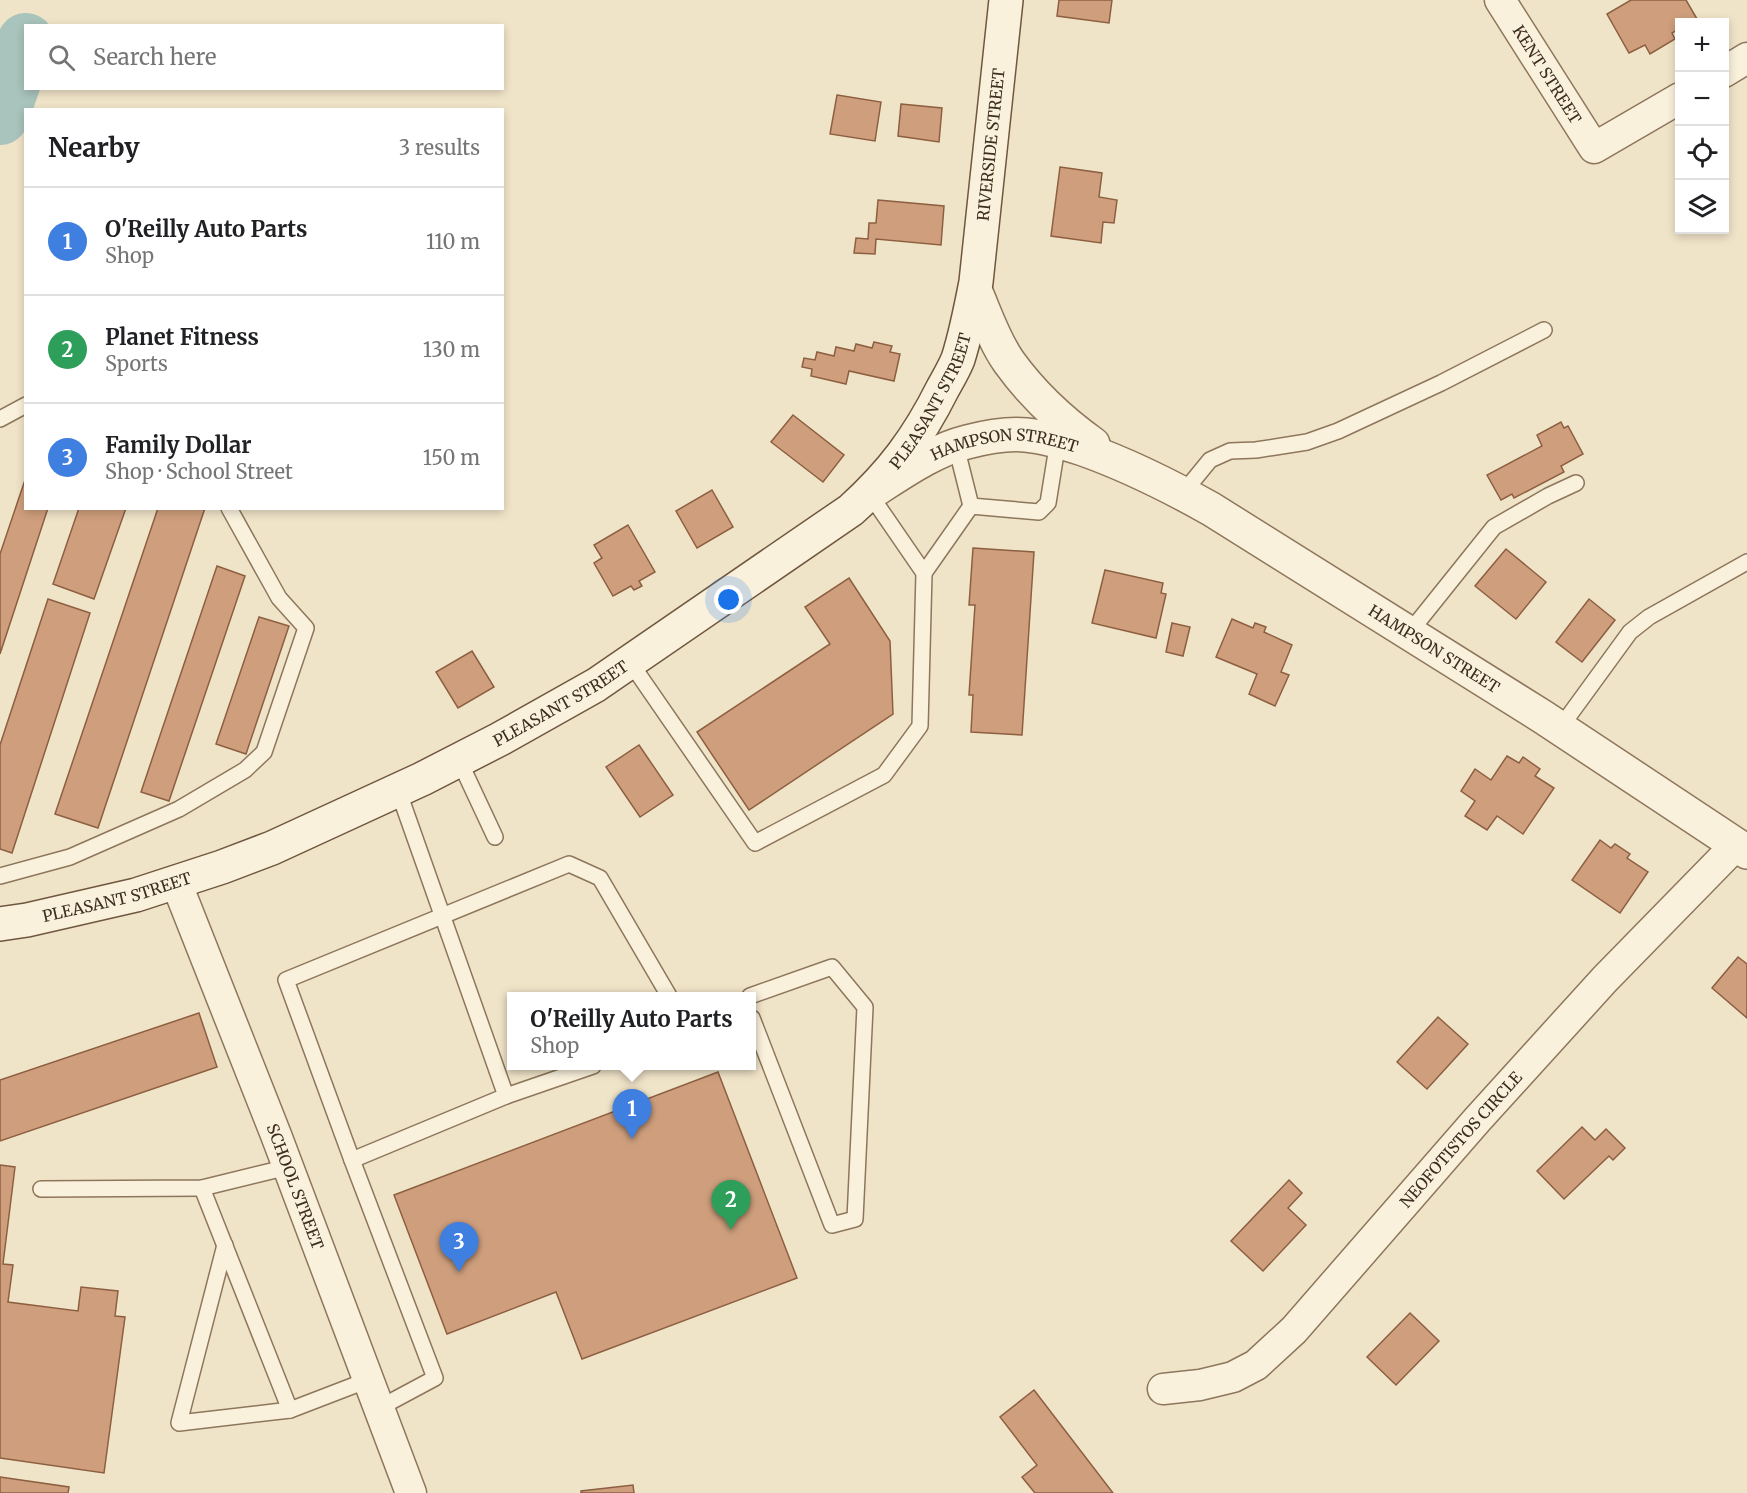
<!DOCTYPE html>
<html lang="en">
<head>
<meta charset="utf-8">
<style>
	body { margin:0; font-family:Merriweather,serif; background:#f6f6f6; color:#202124 }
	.controls { position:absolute; right:18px; top:18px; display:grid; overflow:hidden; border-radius:0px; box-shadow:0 3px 9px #0003 }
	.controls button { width:54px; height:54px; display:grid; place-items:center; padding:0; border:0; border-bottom:2px solid #e0e0e0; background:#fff; color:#202124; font:30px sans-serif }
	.you { position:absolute; left:729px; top:600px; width:21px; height:21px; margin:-15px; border:4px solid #fff; border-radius:50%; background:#1a73e8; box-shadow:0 0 0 9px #1a73e833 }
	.badge { display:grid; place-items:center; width:39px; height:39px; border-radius:50%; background:#2563eb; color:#fff; font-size:20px; font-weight:700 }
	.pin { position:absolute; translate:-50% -50px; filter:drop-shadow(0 2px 3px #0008) }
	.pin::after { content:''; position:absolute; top:32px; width:21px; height:18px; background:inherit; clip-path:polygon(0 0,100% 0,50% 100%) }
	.popup { position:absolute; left:507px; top:992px; width:249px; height:78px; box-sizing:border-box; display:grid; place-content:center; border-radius:0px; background:#fff; filter:drop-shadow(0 2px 4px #0005); font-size:20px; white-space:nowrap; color:#757577 }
	.popup b { font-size:22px; color:#202124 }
	.popup::after { content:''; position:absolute; left:50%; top:100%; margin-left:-12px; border:12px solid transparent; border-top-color:#fff }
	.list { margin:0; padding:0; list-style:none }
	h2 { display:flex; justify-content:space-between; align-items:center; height:78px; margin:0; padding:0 24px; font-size:26px }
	h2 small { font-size:20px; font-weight:400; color:#757577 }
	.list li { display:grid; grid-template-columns:39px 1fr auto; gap:18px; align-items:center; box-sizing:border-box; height:108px; padding:0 24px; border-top:2px solid #e0e0e0 }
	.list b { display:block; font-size:22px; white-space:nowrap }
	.list p { margin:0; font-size:20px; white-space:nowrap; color:#757577 }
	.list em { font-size:20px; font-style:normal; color:#757577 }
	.icon { flex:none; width:33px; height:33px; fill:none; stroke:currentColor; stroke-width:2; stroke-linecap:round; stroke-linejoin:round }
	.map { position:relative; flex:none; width:1747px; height:1493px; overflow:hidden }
	.search { position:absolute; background:#fff; box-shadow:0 3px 9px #0003; left:24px; top:24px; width:480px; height:66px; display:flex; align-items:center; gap:15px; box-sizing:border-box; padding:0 21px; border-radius:0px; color:#757577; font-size:22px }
	.panel { position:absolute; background:#fff; box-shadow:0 3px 9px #0003; left:24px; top:108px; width:480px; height:402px; border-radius:0px }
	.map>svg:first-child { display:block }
</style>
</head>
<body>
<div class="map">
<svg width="1747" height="1493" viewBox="0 0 1747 1493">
	<rect width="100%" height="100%" fill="#f0e4c8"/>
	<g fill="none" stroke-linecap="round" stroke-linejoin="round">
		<!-- river -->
		<polyline stroke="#a9c4bc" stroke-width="58" points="0,116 26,42"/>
	</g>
	<!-- building -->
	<g fill="#cf9f7d" stroke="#8d5f41" stroke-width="1.5">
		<polygon points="1059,0 1112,0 1109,23 1057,16"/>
		<polygon points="1631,0 1686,0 1697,19 1690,22 1680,22 1680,28 1672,33 1675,39 1650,54 1645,45 1629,53 1607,14"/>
		<polygon points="837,95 881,102 875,141 830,134"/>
		<polygon points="901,104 942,108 939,142 898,136"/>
		<polygon points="1060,167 1102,173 1099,197 1117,200 1114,223 1103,222 1101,243 1051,236"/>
		<polygon points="878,200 944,206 941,245 876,239 875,254 854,253 856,238 868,239 869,223 876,223"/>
		<polygon points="874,342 892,346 890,352 900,354 894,381 849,371 846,384 811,376 812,369 802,367 804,358 815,360 817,352 834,356 836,347 854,351 856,344 872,348"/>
		<polygon points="793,415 844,455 823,482 771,442"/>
		<polygon points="1561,422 1564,428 1568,426 1583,454 1561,466 1564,472 1514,498 1512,494 1501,500 1487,475 1542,446 1537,435"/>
		<polygon points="26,477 26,508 48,508 0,654 0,554"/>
		<polygon points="712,490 733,527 697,548 676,511"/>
		<polygon points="79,508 126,508 94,599 53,584"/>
		<polygon points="158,508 205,508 98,828 55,814"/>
		<polygon points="628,525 655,572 639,581 642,586 634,590 631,586 613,596 594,563 602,558 594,545"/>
		<polygon points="973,548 1034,552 1022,735 971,732 973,695 969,695 975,605 969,605"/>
		<polygon points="1506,549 1546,582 1516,619 1475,586"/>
		<polygon points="217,566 245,576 169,801 141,792"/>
		<polygon points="1105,570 1163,583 1161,593 1166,594 1156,638 1092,623"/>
		<polygon points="849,578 890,641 893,714 749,810 697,732 830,644 805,607"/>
		<polygon points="48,599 90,613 12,853 0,849 0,745"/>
		<polygon points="1589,599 1615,620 1582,662 1556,642"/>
		<polygon points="259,617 289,626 246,754 216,744"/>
		<polygon points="1232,619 1253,628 1255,623 1266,627 1264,632 1292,645 1281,672 1289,675 1275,706 1249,694 1257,674 1216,657"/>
		<polygon points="1172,623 1190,627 1183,656 1166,652"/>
		<polygon points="472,651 494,687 458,708 436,672"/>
		<polygon points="639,745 673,795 640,817 606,767"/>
		<polygon points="1507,756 1519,763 1523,757 1540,769 1535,776 1554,788 1523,834 1497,816 1487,830 1465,816 1475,801 1461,791 1475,769 1491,780"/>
		<polygon points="1600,840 1611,848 1615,844 1630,854 1627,858 1648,872 1620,913 1572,880"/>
		<polygon points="1738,957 1747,964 1747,1018 1712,988"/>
		<polygon points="199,1013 217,1067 0,1141 0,1080"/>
		<polygon points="1438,1017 1468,1044 1427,1089 1397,1062"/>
		<polygon points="718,1072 797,1278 582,1359 556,1292 447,1334 394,1195"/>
		<polygon points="1582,1127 1595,1140 1606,1129 1625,1148 1613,1160 1609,1156 1564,1199 1537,1171"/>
		<polygon points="0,1165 15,1167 3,1264 13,1265 8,1302 78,1311 81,1287 118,1291 115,1316 125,1317 104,1473 0,1458"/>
		<polygon points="1289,1180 1302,1193 1288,1208 1306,1225 1263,1271 1231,1241"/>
		<polygon points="1410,1313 1439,1341 1396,1385 1367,1357"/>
		<polygon points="1034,1390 1113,1493 1035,1493 1022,1477 1037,1465 1000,1417"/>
		<polygon points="0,1477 69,1487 68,1493 0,1493"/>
		<polygon points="633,1485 634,1493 581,1493 581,1491"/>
	</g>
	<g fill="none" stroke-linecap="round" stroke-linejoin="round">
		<defs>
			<g id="service">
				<polyline points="0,419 26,405"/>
				<polyline points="956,446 971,506 1039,512 1048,503 1058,441"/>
				<polyline points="1183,493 1210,460 1230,451 1256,450 1307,442 1338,431 1441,383 1544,330"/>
				<polyline points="924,573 971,506"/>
				<polyline points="1409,633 1494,527 1548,496 1576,483"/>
				<polyline points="630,662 755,843 884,775 920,726 924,573 869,493"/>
				<polyline points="1560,728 1630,632 1649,617 1747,562"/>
				<polyline points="459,760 495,837"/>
				<polyline points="0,876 70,857 179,809 245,770 264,752 306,628 279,598 229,508"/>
				<polyline points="750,996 832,967 865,1007 855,1219 832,1225 752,1018"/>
				<polyline points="506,1096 593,1066"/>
				<polyline points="352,1160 506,1096 398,790"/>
				<polyline points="202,1188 290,1410"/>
				<polyline points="41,1189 202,1188 288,1167"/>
				<polyline points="225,1245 179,1423 290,1410 368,1380"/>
				<polyline points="379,1408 435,1378 352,1160 286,980 569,864 600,878 669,996"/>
			</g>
			<g id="minor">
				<path id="s1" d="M1500 0 1594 148 1680 98"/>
				<polyline points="1724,72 1747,58"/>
				<path id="s2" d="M176 882 276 1135 411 1493"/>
				<path id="s3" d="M1163 1389 1200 1385 1233 1377 1256 1365 1294 1330 1477 1120 1605 979 1736 845"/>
			</g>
			<g id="tertiary">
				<path d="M975 290C985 313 994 341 1009 362 1032 394 1061 421 1093 444"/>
				<path id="s4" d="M878 488C906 470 935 450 967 442 986 437 1006 433 1026 435 1045 437 1065 443 1083 449 1128 465 1170 486 1211 509L1543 717 1747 852"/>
			</g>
			<g id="secondary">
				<path id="s5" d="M0 924 27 920 136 895 222 867 272 848 422 779 500 739 596 685 851 510C892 473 918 438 943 388 948 379 954 369 958 359 966 334 971 308 976 282L1006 0"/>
			</g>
		</defs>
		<!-- service casing -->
		<use href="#service" stroke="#8d765c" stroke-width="18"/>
		<!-- minor casing -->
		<use href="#minor" stroke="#8d765c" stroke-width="33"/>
		<!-- tertiary casing -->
		<use href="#tertiary" stroke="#8d765c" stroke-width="36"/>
		<!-- secondary casing -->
		<use href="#secondary" stroke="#6f573f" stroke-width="36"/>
		<!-- service -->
		<use href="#service" stroke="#faf1dc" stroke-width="15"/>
		<!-- minor -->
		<use href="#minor" stroke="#faf1dc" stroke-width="30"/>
		<!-- tertiary -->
		<use href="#tertiary" stroke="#faf1dc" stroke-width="33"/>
		<!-- secondary -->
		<use href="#secondary" stroke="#faf1dc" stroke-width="33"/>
	</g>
	<g text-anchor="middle" stroke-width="4.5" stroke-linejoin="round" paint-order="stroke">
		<!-- street labels -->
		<g font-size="16" fill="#3d2e20" stroke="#f7eed8">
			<text dy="6" stroke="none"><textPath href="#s1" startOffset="88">KENT STREET</textPath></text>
			<text dy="6" stroke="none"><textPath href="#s5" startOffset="1359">RIVERSIDE STREET</textPath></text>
			<text dy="6" stroke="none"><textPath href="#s5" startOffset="1092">PLEASANT STREET</textPath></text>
			<text dy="6" stroke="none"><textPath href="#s4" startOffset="138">HAMPSON STREET</textPath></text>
			<text dy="6" stroke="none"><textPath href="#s4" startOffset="624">HAMPSON STREET</textPath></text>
			<text dy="6" stroke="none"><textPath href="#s5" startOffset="606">PLEASANT STREET</textPath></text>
			<text dy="6" stroke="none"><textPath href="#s5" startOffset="120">PLEASANT STREET</textPath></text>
			<text dy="6" stroke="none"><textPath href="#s3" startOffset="402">NEOFOTISTOS CIRCLE</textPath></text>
			<text dy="6" stroke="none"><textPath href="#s2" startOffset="327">SCHOOL STREET</textPath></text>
		</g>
	</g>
</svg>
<div class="controls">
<button>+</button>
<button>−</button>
<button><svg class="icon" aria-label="locate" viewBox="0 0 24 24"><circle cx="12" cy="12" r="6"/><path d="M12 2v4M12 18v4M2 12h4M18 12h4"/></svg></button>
<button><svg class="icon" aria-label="layers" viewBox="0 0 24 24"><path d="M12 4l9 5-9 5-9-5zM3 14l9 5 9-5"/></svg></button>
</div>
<div class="you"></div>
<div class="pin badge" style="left:632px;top:1139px;background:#3f7fe0">1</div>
<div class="popup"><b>O'Reilly Auto Parts</b>Shop</div>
<div class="pin badge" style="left:731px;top:1230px;background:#2e9e5b">2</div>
<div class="pin badge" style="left:459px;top:1272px;background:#3f7fe0">3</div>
<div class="search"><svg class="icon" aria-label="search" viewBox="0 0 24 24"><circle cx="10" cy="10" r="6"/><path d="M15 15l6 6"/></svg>Search here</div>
<section class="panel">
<h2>Nearby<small>3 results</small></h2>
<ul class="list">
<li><span class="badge" style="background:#3f7fe0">1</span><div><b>O'Reilly Auto Parts</b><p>Shop</p></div><em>110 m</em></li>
<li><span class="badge" style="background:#2e9e5b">2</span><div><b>Planet Fitness</b><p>Sports</p></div><em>130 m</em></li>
<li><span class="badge" style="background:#3f7fe0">3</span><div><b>Family Dollar</b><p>Shop · School Street</p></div><em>150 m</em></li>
</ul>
</section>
</div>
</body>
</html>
